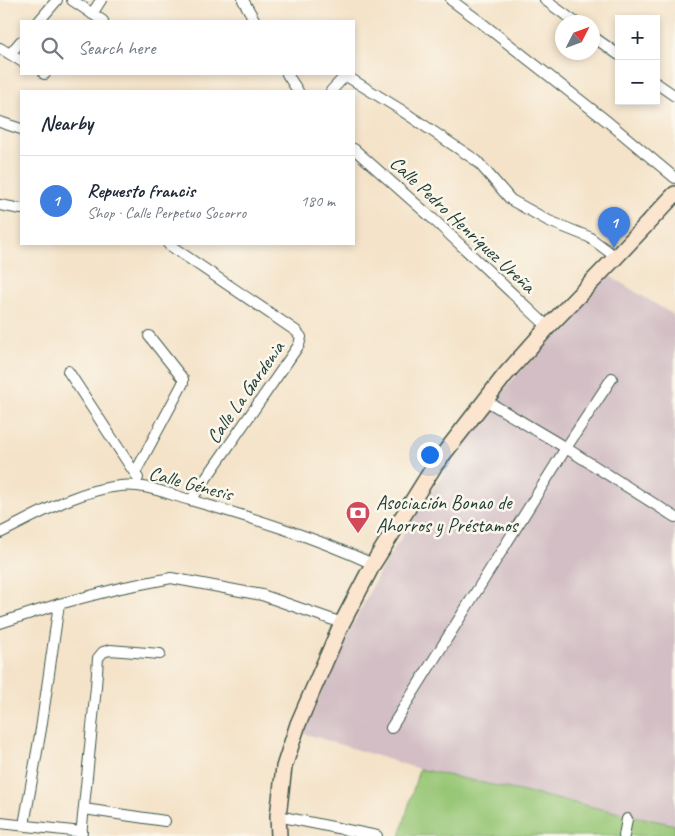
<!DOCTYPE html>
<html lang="en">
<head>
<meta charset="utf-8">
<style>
	body { margin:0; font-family:Caveat,sans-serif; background:#f2f2f3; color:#1f2937 }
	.controls { position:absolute; right:15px; top:15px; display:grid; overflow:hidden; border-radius:0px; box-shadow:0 2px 8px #0003 }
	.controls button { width:45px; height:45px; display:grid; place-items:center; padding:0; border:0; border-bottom:1px solid #e0e1e3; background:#fff; color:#1f2937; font:25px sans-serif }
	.compass { position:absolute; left:555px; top:15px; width:45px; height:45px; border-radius:50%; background:#fff; box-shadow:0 2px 8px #0003; rotate:48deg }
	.you { position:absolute; left:429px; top:454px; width:18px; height:18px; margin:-12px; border:4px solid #fff; border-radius:50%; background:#1a73e8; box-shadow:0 0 0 8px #1a73e833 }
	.badge { display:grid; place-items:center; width:32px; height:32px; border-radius:50%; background:#2563eb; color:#fff; font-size:16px; font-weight:700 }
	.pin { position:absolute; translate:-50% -41px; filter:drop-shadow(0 1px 2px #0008) }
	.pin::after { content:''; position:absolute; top:26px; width:18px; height:15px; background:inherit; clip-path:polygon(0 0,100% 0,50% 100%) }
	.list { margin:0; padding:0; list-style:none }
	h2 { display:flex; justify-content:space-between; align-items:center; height:65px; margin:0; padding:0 20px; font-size:21px }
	h2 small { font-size:16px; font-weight:400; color:#747a83 }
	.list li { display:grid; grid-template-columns:32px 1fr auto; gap:15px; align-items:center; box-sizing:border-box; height:90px; padding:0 20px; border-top:1px solid #e0e1e3 }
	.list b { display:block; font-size:19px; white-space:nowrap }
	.list p { margin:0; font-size:16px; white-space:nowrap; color:#747a83 }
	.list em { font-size:16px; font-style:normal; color:#747a83 }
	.icon { flex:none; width:28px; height:28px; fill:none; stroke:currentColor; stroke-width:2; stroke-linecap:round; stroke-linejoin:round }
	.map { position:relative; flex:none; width:675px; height:836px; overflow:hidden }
	.search { position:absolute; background:#fff; box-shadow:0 2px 8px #0003; left:20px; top:20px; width:335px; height:55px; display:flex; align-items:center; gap:12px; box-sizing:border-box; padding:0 18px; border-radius:0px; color:#747a83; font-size:19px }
	.panel { position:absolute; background:#fff; box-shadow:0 2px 8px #0003; left:20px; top:90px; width:335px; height:155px; border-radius:0px }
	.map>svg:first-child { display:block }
</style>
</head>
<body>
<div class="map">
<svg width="675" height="836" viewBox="0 0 675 836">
	<rect width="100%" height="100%" fill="#fbf7ec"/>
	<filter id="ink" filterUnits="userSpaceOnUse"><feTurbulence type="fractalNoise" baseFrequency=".02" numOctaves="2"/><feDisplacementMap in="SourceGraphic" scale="10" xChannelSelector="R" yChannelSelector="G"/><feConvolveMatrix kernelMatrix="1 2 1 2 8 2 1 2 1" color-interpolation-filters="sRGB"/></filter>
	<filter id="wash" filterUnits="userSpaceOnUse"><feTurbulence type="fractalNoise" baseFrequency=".0096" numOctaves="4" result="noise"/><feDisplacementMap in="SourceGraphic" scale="20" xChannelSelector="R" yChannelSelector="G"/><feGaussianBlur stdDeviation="1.12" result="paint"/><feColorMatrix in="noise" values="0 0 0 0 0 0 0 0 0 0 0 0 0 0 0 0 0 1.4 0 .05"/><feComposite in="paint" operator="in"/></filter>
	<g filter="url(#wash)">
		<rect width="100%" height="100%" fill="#f4e3c9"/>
		<!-- industrial -->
		<polygon fill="#d2bec4" points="608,275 675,316 675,825 419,769 303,733 346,638 381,569 480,416"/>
		<!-- green -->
		<polygon fill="#96c675" stroke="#5a8254" points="419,769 675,825 675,836 400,836"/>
	</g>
	<g filter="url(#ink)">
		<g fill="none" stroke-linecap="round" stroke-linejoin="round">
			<defs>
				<g id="street">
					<polyline points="72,0 103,21"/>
					<polyline points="243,0 255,21"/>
					<polyline points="451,0 478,20 608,122 675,178"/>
					<polyline points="545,0 575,22"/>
					<polyline points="92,14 101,0"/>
					<polyline points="39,21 57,0"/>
					<polyline points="592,36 619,55"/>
					<polyline points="0,48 21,61"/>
					<polyline points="10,54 21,41"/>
					<polyline points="44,74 45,74"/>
					<polyline points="287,74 298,91"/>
					<polyline points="343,74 398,108 477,161 511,200 549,221 589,237 616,257"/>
					<polyline points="656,83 675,96"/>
					<polyline points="331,91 345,76"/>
					<polyline points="0,122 21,129"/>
					<polyline points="354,149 433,219 548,327"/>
					<polyline points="0,205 21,209"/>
					<polyline points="168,244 296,331 301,337 299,345 191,500"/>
					<polyline points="68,371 138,478"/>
					<polyline points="485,400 566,448 675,517"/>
					<polyline points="135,473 183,383 183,379 149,336"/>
					<path d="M0 533C37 515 78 490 120 486 144 483 168 494 190 500 253 518 314 537 373 564"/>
					<polyline points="0,623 59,604 120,588 171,578 262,595 342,623"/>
					<polyline points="391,728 566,448 612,378"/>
					<polyline points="84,809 165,821"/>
					<polyline points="278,816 377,836"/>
					<polyline points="0,823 82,832"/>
					<polyline points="24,825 41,729 59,604"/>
					<polyline points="81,836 96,687 98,658 103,652 110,650 160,654"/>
					<polyline points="624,836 627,819"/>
				</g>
				<polyline id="secondary" points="279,836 278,816 284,767 298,724 342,623 373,564 435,465 505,375 548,327 616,257 675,194"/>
			</defs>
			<!-- street casing -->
			<use href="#street" stroke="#3f564a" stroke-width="12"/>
			<!-- secondary casing -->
			<use href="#secondary" stroke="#3f564a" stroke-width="18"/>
			<!-- street -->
			<use href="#street" stroke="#fff" stroke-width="10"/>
			<!-- secondary -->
			<use href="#secondary" stroke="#fce5cf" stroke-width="15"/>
		</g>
	</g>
	<!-- icons -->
	<defs>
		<symbol id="bank-pin" viewBox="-11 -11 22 30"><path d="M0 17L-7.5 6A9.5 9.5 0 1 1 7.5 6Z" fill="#d1495b" stroke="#fbf7ec"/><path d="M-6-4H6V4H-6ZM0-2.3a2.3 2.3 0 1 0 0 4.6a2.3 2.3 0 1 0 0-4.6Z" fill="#fff"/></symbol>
	</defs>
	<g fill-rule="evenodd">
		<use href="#bank-pin" x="344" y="499" width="28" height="38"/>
	</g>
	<g text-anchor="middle" stroke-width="5" stroke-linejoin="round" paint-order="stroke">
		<!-- street labels -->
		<g font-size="20" fill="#1f3d34" stroke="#fbf7ec">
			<text transform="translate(463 224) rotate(43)" y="7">Calle Pedro Henríquez Ureña</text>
			<text transform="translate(245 392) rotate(-55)" y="7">Calle La Gardenia</text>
			<text transform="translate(191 483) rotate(15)" y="7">Calle Génesis</text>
		</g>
		<!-- poi labels -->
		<g font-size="20" fill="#1f3d34" stroke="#fbf7ec" text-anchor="start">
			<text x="376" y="509">Asociación Bonao de<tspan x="376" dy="23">Ahorros y Préstamos</tspan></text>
		</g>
	</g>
</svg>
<div class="controls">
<button>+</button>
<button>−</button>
</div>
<svg class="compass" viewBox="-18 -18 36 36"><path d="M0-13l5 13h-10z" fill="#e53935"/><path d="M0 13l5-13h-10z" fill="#747a83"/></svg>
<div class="you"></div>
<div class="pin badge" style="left:614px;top:248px;background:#3f7fe0">1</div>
<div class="search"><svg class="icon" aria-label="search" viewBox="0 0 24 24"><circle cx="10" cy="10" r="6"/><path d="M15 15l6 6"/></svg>Search here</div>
<section class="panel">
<h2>Nearby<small></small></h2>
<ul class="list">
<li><span class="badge" style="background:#3f7fe0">1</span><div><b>Repuesto francis</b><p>Shop · Calle Perpetuo Socorro</p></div><em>180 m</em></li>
</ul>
</section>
</div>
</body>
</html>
